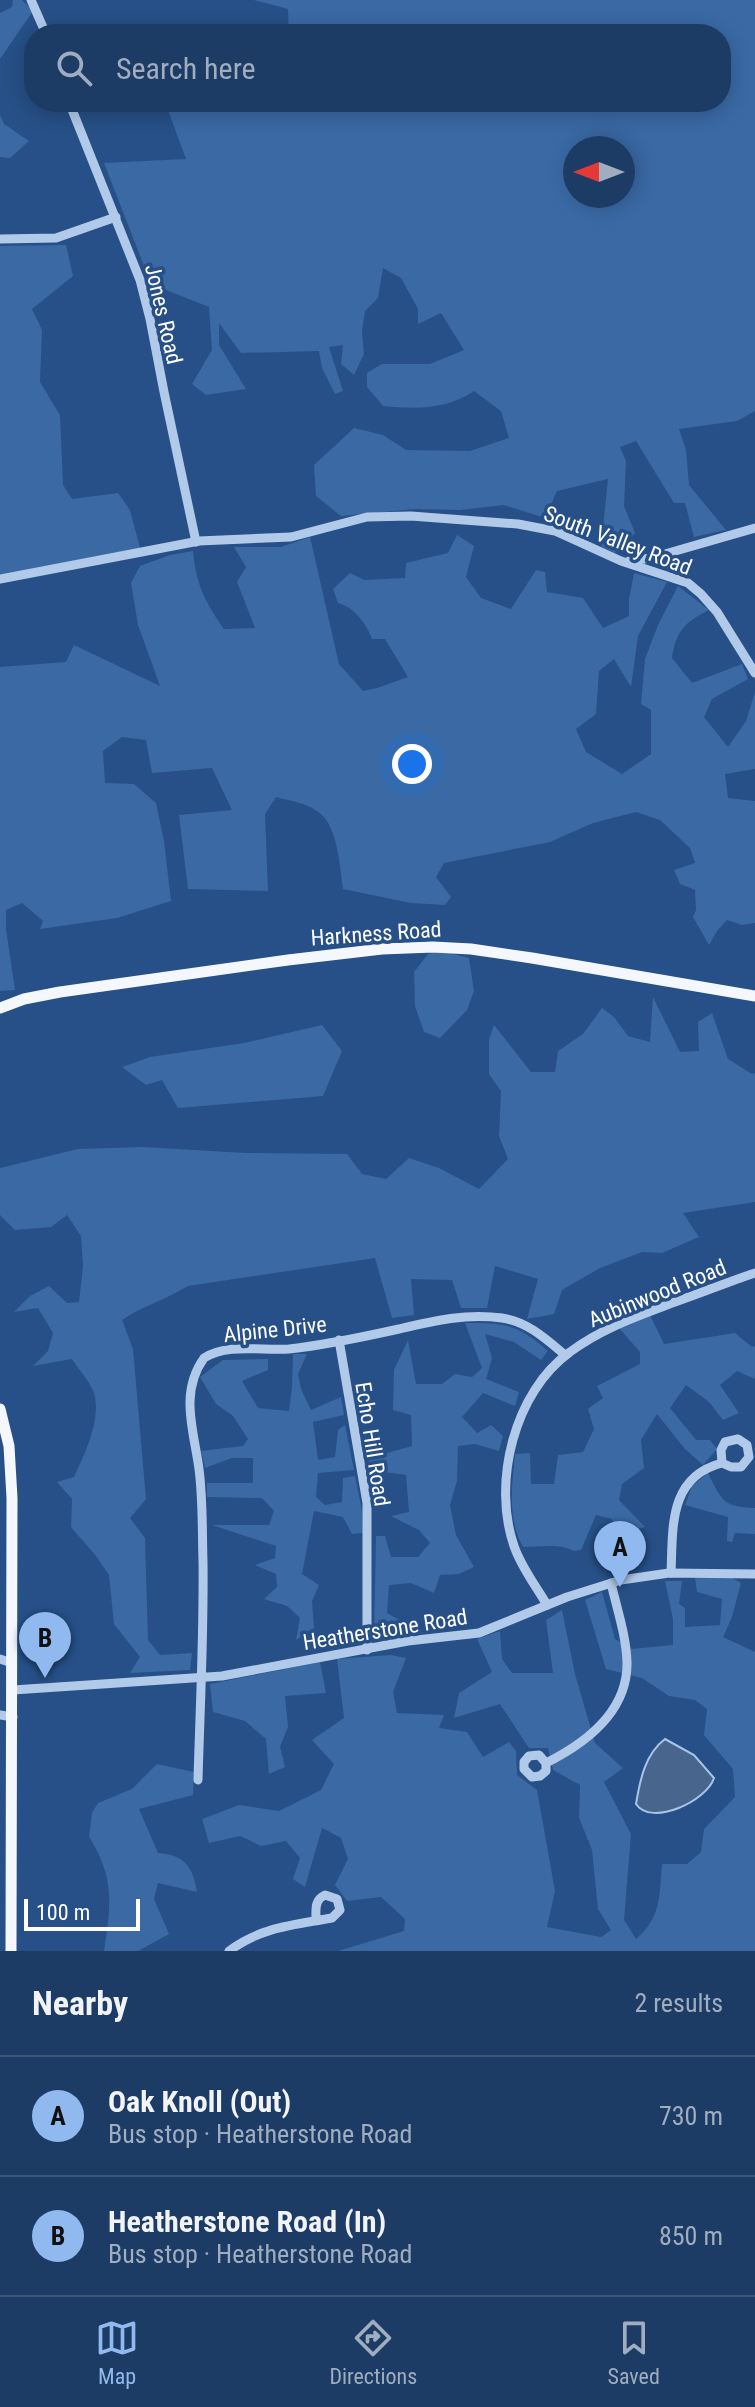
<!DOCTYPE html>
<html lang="en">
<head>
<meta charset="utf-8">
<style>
	body { margin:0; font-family:"Roboto Condensed",sans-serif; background:#29476e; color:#f1f3f6 }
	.compass { position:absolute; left:563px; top:136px; width:72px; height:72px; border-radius:50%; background:#1c3c65; box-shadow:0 4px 20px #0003; rotate:270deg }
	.scale { position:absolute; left:24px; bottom:20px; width:116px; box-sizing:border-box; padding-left:8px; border:4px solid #fff; border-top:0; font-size:22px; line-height:28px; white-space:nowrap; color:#fff; -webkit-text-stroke:6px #265087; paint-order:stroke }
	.you { position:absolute; left:412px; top:764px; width:28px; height:28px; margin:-20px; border:6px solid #fff; border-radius:50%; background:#1a73e8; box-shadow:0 0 0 12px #1a73e833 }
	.badge { display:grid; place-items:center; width:52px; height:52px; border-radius:50%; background:#90b9f0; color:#111; font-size:26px; font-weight:700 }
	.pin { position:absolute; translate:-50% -66px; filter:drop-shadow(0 2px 4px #0008) }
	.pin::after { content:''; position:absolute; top:42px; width:28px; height:24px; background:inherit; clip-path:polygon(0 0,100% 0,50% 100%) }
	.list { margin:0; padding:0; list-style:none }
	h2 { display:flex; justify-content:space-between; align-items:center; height:104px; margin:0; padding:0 32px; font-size:34px }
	h2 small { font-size:26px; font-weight:400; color:#a0adbf }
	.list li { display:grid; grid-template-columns:52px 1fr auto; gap:24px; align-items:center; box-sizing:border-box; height:120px; padding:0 32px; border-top:2px solid #3a5679 }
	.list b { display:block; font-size:30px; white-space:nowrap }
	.list p { margin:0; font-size:26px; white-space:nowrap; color:#a0adbf }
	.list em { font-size:26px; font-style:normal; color:#a0adbf }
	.icon { flex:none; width:44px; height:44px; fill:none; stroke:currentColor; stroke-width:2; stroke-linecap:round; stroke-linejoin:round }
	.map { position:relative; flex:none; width:755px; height:1951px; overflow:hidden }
	.search { position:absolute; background:#1c3c65; box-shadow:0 4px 20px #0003; left:24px; right:24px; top:24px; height:88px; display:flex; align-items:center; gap:20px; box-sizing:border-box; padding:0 28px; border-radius:32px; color:#a0adbf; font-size:30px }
	.sheet { height:344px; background:#1c3c65 }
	nav { display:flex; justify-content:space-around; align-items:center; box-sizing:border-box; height:112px; border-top:2px solid #3a5679; background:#1c3c65; font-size:22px; color:#a0adbf }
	nav a { display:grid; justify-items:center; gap:4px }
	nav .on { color:#90b9f0 }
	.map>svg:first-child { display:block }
</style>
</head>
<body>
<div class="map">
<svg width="755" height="1951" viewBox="0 0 755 1951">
	<rect width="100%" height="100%" fill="#265087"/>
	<!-- green -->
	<g fill="#3a69a4" fill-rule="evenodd">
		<polygon points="13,0 22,0 33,11 0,59 0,13 12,7"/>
		<path d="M254 0H755V411L737 421 679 429 686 450 689 485 726 530 694 537 685 503H674L636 441 620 447 626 461 624 506 635 533 615 553 601 546 608 479 557 491 545 518 504 505 460 510 415 509 341 516 316 496 314 465 354 428 383 435 406 450 470 451 509 438 501 411 474 391C446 410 416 409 383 406L367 387V373L382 364H430L464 350 441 313 418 324V309L401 278 383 268 378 298 365 311 362 331 364 354 354 375 341 364 343 345 329 347 343 391 335 394 322 368 319 351 241 353 219 323V345L246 389 206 395 192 384 212 350 209 307 151 284 104 163 186 159 165 102H721V34H289L288 9ZM575 148H623V196H575Z"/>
		<polygon points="0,115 4,124 29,141 10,158 0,157"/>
		<polygon points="66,245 73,276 32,309 42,330 40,382 60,415 63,485 72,499 118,493 130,510 140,548 0,575 0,246"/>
		<path d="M457 535 474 546 466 577 481 598 511 609 536 570 545 572 547 592 583 598 603 628 629 616V599L634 573 667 582 638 636 631 687 614 659 599 671 596 714 576 729 586 752 622 774 651 754V710L641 704 645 659 658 625 678 586 709 610C685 622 676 631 672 658L692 683 742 664 748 679 712 699 704 717 728 747 746 721 755 692V769L725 774 728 798 755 801V923L742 925 727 920 717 931 709 945 693 917 696 910 695 890 680 884 674 870 695 863 690 848 660 820 636 812 593 823 550 842 444 863 436 877 451 897 445 905 411 903 343 889C340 868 338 832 323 816 312 804 291 801 276 797L265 814 268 891 188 889 179 815 232 810 212 768 152 773 146 740 122 737 103 751 105 783 134 784 156 803 164 841 171 901 117 918 40 929 43 921 22 903 6 910V929L15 990 0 991V667L66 662 74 645 160 686 138 625 131 583 140 566 170 555 193 551C196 584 205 602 224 629L255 628 237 582 246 567 234 547H281L310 537 339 664 363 691 377 688 408 677 385 639H372C366 623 354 607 338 603L333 589 350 573 364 580 405 578 406 563 448 553Z"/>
		<polygon points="442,951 469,958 474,991 467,1010 440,1038 424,1032 415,1006 414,972 428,954"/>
		<path d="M653 997 680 1052 699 1051 698 1022 712 1013 728 1059 752 1074 755 1073V1202L683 1213 699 1237 662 1253 642 1252 600 1268 562 1290 554 1314 527 1319 538 1279 495 1266 487 1308H461L452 1280 411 1279 414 1315 392 1318 375 1258 188 1286C167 1299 143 1306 122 1320L133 1349 146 1499 130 1518 145 1538 148 1640 160 1655 192 1653 190 1670 130 1673 140 1657 114 1624 109 1575 96 1556 71 1527 72 1499 57 1482 74 1477C84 1455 100 1423 95 1397 93 1385 79 1370 72 1359L33 1366 48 1351 53 1333 38 1308 14 1312 30 1296 49 1286 67 1303 79 1302 83 1266 81 1236 67 1215 51 1227 15 1230 0 1215V1168L78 1149 143 1147 245 1153 347 1154 362 1174 386 1179 409 1158 439 1168 479 1189 508 1159 499 1136 501 1091 489 1074V1039L494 1025 531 1072H555L558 1051 583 1034 602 1008 614 1017 628 1036 650 1042Z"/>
		<polygon points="322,1025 342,1051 323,1096 178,1108 162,1080 146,1085 122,1067 150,1057 244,1043"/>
		<path d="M650 1315 664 1344 735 1333 752 1347 755 1346V1379L737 1371 720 1385 739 1413 723 1420 709 1402 686 1385 670 1408 696 1440H710L717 1449 703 1465 685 1449 657 1414 641 1440 644 1468 622 1484 619 1500 645 1527 629 1532 625 1546 619 1545 612 1519 596 1515 581 1550 574 1551C560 1543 540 1547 523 1547 507 1518 512 1486 515 1454L530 1453 531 1484H554L558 1455 583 1452 594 1429 588 1409 603 1398 597 1386 640 1364V1352L619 1328Z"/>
		<path d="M465 1323C506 1323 517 1324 548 1351L541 1360 514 1342 485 1334 492 1358 486 1379 519 1392 515 1406 483 1393 462 1417 477 1433 491 1425 503 1436 499 1451 475 1444 458 1446 457 1481 450 1505 456 1535 474 1567 459 1574 440 1575 434 1593 411 1583 389 1585 387 1613 423 1633 374 1632 376 1536H385L391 1557H418L430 1543 419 1530 391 1516 409 1512 406 1475 370 1470 366 1447 387 1453 412 1446 411 1415 393 1410 394 1370 408 1340 416 1384H442L455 1374 472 1377 482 1368Z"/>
		<polygon points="293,1354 307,1354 298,1374 301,1389 311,1410 341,1397 344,1415 313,1422 318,1460 335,1457 338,1430 345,1425 354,1470 318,1473 316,1497 325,1505 342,1502 343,1478 355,1476 362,1511 363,1533 352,1534 343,1517 314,1511 302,1574 319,1585 312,1601 314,1628 296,1640 300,1618 287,1606 264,1599 277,1587 276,1574 255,1565 275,1558 276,1546 212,1525 269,1525 274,1511 262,1498 207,1497 207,1483 253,1483 253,1458 232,1458 205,1468 201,1451 243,1446 248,1439 233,1416 216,1404 200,1377 223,1360 268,1359 268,1370 242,1381 258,1408 289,1411 292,1387"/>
		<path d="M708 1473C722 1501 723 1507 755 1508V1534L735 1533 732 1542 727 1541 728 1517 685 1505 692 1486Z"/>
		<path d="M731 1577 741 1583 732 1617 723 1637 755 1652V1951H338L404 1931 405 1919 381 1897 347 1901 335 1885 348 1859 341 1838 322 1828 305 1887 293 1879 300 1858 286 1841 261 1846 240 1836 209 1843 202 1819 239 1805 279 1811 321 1790 334 1764 312 1740 344 1718 337 1659 391 1655 406 1658 393 1692 397 1713 444 1715 439 1728 467 1732 483 1757 509 1742 516 1751 517 1775 537 1790 555 1891 547 1927 601 1937 611 1930 598 1909 592 1850 579 1818 580 1785 553 1770 548 1748H529L500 1704 454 1718 459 1693 492 1672 477 1639 500 1631 502 1659 512 1673H553L546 1620 562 1610 575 1674 595 1743 623 1768 604 1782 631 1834 624 1920 636 1939C662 1917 659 1895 662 1864H687L701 1852 704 1829 735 1797 733 1769 704 1735 707 1709 695 1700 669 1696 642 1678 606 1669 585 1600 602 1592 615 1639 632 1649 673 1645V1619L665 1581H682L679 1604 685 1608V1627L720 1625 722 1599 697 1592 695 1578Z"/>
		<polygon points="320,1662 326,1693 285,1696 288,1727 280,1747 285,1767 269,1774 266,1739 245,1721 213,1712 210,1684"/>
		<path d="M157 1764 194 1772 193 1795 139 1809 158 1853C184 1855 193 1866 197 1892L158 1883 154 1899 169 1934 138 1951H104C111 1905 115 1878 89 1837L92 1813 98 1803 132 1789Z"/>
	</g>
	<!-- water -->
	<path fill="#48668d" stroke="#a6c5e9" stroke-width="2" d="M665 1739 694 1755 714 1778C707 1801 651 1827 636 1804 640 1780 645 1754 665 1739Z"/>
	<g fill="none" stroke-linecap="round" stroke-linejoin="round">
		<!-- minor -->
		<g stroke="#b1cae9" stroke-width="9">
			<polyline points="31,0 46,34"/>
			<polyline points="69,102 140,280 150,319 164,392 196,542"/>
			<polyline points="0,239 56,238 116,217"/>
			<polyline points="629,561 651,558 755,528"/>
			<polyline points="0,579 199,541 291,537 367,517 411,516 518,524 555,531 621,561 688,583 701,594 717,612 755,673"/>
			<polyline points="339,1340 367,1503 367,1650"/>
			<path d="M671 1573C673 1528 668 1477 722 1463L721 1450 725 1442 738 1439 747 1445 749 1457 741 1467H731L722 1463"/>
			<path d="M547 1605C536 1586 521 1567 514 1546 492 1483 514 1392 570 1352 602 1328 638 1316 675 1302 701 1293 728 1282 755 1273"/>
			<polyline points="0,1659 12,1663"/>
			<polyline points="13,1690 222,1676 408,1641 479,1633 567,1597 621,1580 669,1573 755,1574"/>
			<polyline points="0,1715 13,1717"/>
			<path d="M546 1763V1771L540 1776 532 1777 524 1769V1762L529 1756 539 1755 546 1763C586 1743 628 1711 627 1662 626 1635 617 1609 611 1583"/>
			<path d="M198 1780C200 1707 204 1634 203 1561 202 1530 203 1500 199 1469 194 1431 179 1393 204 1358 228 1343 262 1351 289 1349 325 1345 363 1337 399 1329 433 1321 466 1313 502 1318 528 1322 546 1339 565 1355"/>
			<path d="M229 1951C261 1927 294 1925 332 1918L340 1910 337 1899 325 1895C314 1900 316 1910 316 1921"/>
		</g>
		<!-- major -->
		<g stroke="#f4f8fe" stroke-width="11">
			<polyline points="0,1008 24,999 60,992 288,960 382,949 433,947 471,949 532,958 755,996"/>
			<polyline points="0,1409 9,1446 12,1498 11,1951"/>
		</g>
	</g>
	<g text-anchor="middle" stroke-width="7" stroke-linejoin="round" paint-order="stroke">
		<!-- street labels -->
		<g font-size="22" fill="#fff" stroke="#265087">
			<text transform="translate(164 314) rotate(77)" y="8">Jones Road</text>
			<text transform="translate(618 540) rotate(21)" y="8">South Valley Road</text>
			<text transform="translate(376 933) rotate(-4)" y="8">Harkness Road</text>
			<text transform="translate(657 1293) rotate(-22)" y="8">Aubinwood Road</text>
			<text transform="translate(275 1329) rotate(-6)" y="8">Alpine Drive</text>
			<text transform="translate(373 1444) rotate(81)" y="8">Echo Hill Road</text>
			<text transform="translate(385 1629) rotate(-9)" y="8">Heatherstone Road</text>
		</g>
	</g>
</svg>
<svg class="compass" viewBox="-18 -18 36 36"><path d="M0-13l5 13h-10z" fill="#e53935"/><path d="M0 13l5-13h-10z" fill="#a0adbf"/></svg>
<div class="scale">100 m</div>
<div class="you"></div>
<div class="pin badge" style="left:620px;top:1587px">A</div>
<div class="pin badge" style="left:45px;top:1678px">B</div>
<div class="search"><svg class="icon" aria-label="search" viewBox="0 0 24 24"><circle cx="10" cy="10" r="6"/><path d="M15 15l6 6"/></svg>Search here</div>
</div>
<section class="sheet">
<h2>Nearby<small>2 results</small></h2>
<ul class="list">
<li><span class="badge">A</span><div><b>Oak Knoll (Out)</b><p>Bus stop · Heatherstone Road</p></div><em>730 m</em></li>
<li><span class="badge">B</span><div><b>Heatherstone Road (In)</b><p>Bus stop · Heatherstone Road</p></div><em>850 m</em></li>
</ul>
</section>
<nav>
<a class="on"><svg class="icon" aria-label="map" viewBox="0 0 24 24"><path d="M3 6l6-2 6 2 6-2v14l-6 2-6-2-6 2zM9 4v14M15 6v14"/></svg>Map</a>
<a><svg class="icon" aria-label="directions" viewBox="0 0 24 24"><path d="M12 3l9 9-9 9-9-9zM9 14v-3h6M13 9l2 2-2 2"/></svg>Directions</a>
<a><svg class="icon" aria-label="saved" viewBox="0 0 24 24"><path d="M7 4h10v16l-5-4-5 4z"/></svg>Saved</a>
</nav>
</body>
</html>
